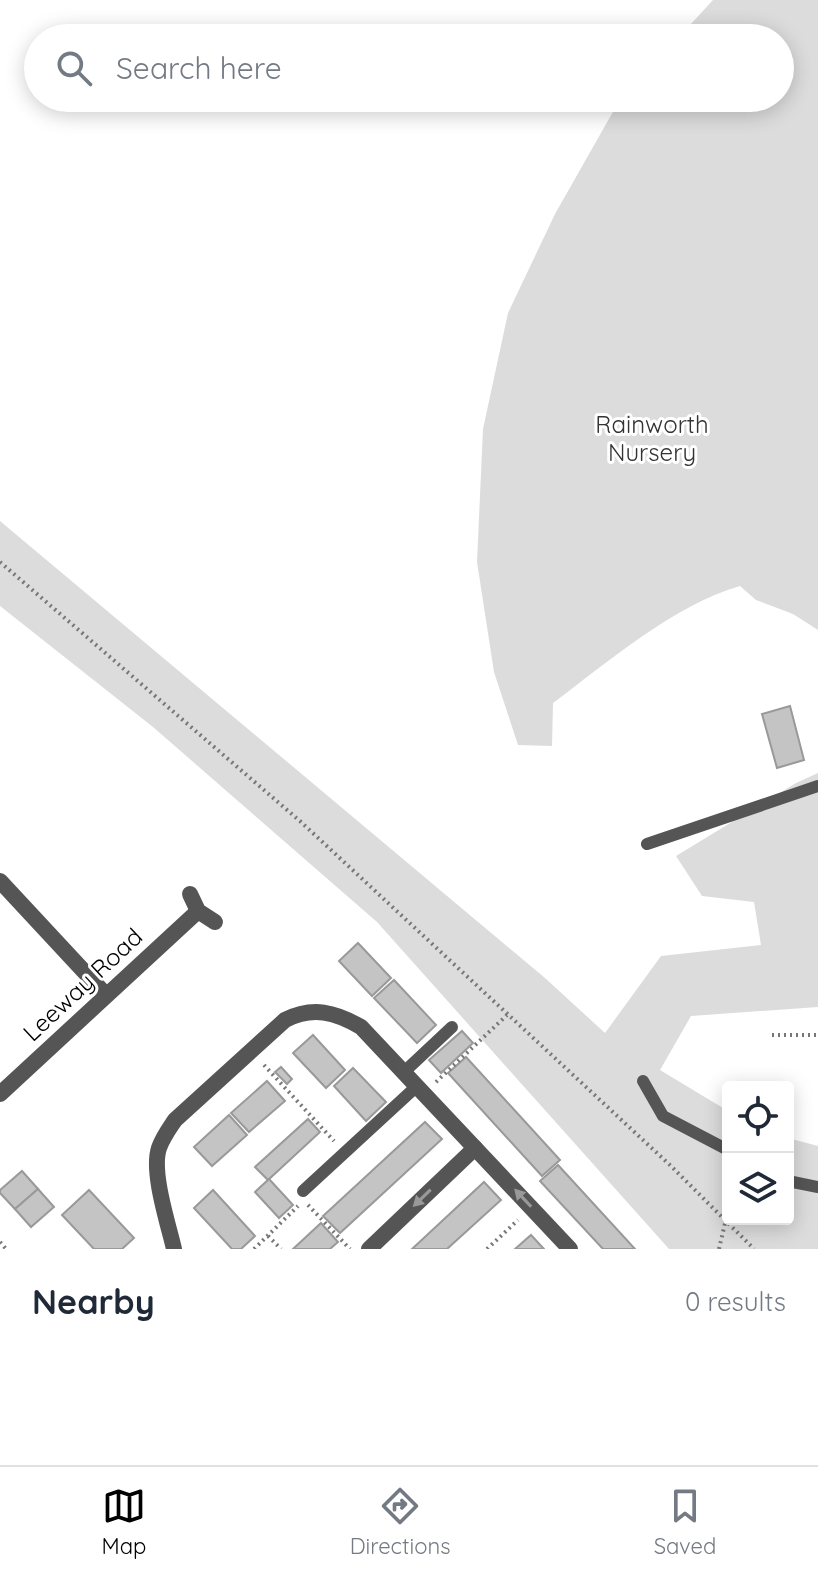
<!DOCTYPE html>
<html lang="en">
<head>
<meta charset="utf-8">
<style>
	body { margin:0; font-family:Quicksand,sans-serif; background:#f6f6f7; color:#1f2937 }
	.controls { position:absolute; right:24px; bottom:24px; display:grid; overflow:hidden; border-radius:8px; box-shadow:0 4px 20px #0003 }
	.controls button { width:72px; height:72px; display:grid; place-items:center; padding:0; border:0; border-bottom:2px solid #e0e1e3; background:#fff; color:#1f2937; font:40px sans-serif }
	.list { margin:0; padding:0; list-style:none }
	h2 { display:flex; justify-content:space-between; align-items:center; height:104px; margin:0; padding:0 32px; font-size:34px }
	h2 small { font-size:26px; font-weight:400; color:#747a83 }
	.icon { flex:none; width:44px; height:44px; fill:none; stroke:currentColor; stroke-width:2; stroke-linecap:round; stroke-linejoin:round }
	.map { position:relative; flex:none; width:818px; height:1249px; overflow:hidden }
	.search { position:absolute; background:#fff; box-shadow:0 4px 20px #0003; left:24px; right:24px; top:24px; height:88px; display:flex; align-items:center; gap:20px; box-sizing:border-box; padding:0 28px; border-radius:44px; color:#747a83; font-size:30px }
	.sheet { height:216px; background:#fff }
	nav { display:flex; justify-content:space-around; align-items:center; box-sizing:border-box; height:112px; border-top:2px solid #e0e1e3; background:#fff; font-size:22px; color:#747a83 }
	nav a { display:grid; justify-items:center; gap:4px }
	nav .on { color:#000 }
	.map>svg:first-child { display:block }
</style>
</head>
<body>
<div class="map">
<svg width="818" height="1249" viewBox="0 0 818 1249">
	<rect width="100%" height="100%" fill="#fff"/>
	<!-- green -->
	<g fill="#dcdcdc">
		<path d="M713 0H818V630L793 614 756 600 740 586C674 605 608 662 553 703L552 746 518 745 494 672 477 562 483 429 508 313 555 214 614 110 624 98H780V38H678Z"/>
		<polygon points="0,521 545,978 605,1033 661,956 761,945 754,902 702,896 676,856 796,783 818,773 818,1007 691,1016 660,1070 728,1111 728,1219 788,1219 788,1138 818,1146 818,1249 669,1249 377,922 153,727 0,606"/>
	</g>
	<!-- building -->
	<g fill="#c4c4c4" stroke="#999" stroke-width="2">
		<polygon points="790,706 804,760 777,768 762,714"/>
		<polygon points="358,943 391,978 372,996 339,961"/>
		<polygon points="394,980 436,1025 417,1043 374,998"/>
		<polygon points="462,1031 473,1043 441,1073 429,1060"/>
		<polygon points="313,1035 345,1070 326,1088 293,1053"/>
		<polygon points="466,1057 560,1160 542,1176 448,1073"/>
		<polygon points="281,1067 292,1079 287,1084 275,1072"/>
		<polygon points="353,1068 386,1102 366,1121 334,1086"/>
		<polygon points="267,1081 285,1101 249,1132 231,1113"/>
		<polygon points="229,1115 247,1135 212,1166 194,1147"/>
		<polygon points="308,1119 320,1132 268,1180 255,1167"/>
		<polygon points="425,1122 442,1139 340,1233 323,1216"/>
		<polygon points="558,1165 635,1249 603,1249 540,1181"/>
		<polygon points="22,1171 38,1189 15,1209 0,1193 0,1190"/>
		<polygon points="269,1179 293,1205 279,1218 255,1192"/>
		<polygon points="484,1182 501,1200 447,1249 412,1249"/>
		<polygon points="38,1189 54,1207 31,1227 15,1209"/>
		<polygon points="89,1190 134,1238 122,1249 94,1249 62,1215"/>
		<polygon points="213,1190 255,1236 241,1249 232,1249 194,1208"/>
		<polygon points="321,1223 338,1242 330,1249 293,1249"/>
		<polygon points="531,1235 544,1249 515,1249"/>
	</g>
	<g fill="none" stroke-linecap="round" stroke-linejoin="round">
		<!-- path -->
		<g stroke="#777" stroke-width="4" stroke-dasharray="2 4" stroke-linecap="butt">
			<polyline points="0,562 301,822 671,1166 754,1249"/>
			<polyline points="772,1035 818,1035"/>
			<polyline points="264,1065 334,1141"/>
			<polyline points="436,1082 507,1015"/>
			<polyline points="308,1205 350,1249"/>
			<polyline points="268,1236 281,1249"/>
			<polyline points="0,1242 6,1249"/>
			<polyline points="254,1249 298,1206"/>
			<polyline points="487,1249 518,1220"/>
			<polyline points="719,1249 726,1219"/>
		</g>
		<!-- lane -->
		<g stroke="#555" stroke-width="12">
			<polyline points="647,844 818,786"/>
			<polyline points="404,1072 452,1027"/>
			<polyline points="643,1081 663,1116 728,1150"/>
			<polyline points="788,1181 818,1187"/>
			<polyline points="303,1191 417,1086"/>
		</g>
		<!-- street -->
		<g stroke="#555" stroke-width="16">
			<polyline points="0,881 106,995"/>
			<polyline points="190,894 198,911 215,922"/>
			<polyline points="0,1094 198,911"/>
			<path d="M174 1249C168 1223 151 1172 159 1148 163 1137 169 1129 175 1120L285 1020C313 1006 335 1012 361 1027L570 1249"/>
			<polyline points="369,1249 475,1148"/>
		</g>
	</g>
	<!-- one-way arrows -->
	<defs><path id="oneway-solid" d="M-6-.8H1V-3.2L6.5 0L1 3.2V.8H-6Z" transform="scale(2)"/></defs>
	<g fill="#999">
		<use href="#oneway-solid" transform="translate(422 1198) rotate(136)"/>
		<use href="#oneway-solid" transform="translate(523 1198) rotate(-133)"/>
	</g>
	<g text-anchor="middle" stroke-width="6" stroke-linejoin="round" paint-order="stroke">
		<!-- park labels -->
		<g font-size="24" fill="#333" stroke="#fff">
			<text x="652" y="433">Rainworth<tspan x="652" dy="28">Nursery</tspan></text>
		</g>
		<!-- street labels -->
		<g font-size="24" fill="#000" stroke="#fff">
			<text transform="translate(83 985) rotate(-43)" y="8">Leeway Road</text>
		</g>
	</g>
</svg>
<div class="controls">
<button><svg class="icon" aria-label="locate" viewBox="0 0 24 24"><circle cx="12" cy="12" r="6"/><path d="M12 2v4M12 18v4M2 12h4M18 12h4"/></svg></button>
<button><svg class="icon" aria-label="layers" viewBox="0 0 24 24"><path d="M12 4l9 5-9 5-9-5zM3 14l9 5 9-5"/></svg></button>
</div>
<div class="search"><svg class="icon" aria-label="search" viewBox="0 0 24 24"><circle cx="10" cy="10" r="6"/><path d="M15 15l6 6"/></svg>Search here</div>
</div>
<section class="sheet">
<h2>Nearby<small>0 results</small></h2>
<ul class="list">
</ul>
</section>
<nav>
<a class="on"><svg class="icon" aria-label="map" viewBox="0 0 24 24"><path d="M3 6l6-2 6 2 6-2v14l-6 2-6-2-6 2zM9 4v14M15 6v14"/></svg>Map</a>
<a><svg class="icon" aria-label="directions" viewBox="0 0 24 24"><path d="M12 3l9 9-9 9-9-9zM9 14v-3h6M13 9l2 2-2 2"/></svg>Directions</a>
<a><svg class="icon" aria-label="saved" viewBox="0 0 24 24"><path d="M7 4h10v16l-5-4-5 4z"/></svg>Saved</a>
</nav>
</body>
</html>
